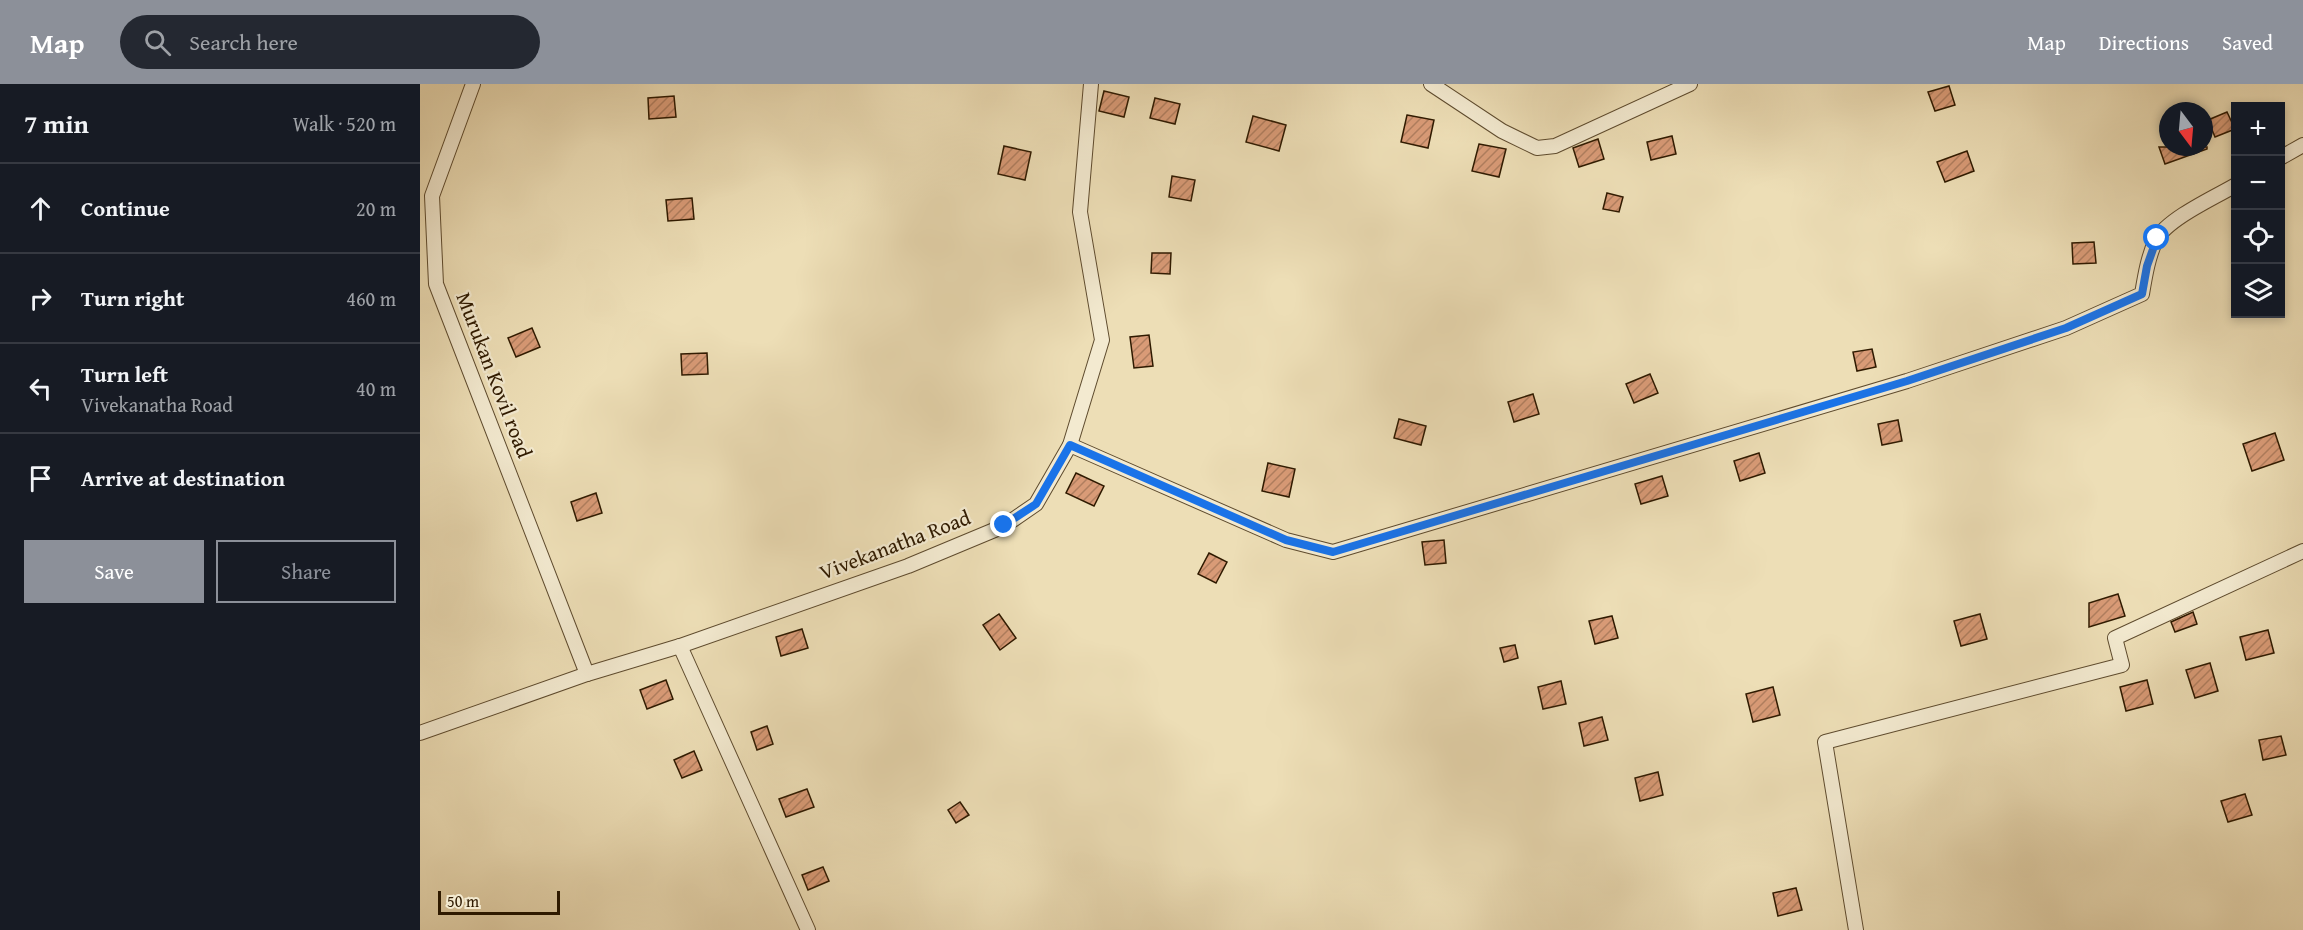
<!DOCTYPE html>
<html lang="en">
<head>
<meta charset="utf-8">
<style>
	body { margin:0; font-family:"Gentium Book Plus",serif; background:#242831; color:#f1f3f6 }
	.controls { position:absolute; right:18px; top:18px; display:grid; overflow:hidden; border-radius:0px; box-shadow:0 3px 9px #0003 }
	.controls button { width:54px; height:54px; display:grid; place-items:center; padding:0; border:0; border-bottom:2px solid #363941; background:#171b24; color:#f1f3f6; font:30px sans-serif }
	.compass { position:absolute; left:1739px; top:18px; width:54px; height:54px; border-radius:50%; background:#171b24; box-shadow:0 3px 9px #0003; rotate:164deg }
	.scale { position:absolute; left:18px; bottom:15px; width:122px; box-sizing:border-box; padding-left:6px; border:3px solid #2f1a00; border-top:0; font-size:16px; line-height:21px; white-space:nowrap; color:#2f1a00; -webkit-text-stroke:4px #f3ead0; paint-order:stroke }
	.stop { position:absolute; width:18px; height:18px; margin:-14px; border:4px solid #1a73e8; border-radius:50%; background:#fff }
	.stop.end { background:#1a73e8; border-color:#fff; box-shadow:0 2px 6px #0008 }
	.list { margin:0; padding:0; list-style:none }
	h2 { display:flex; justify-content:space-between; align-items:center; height:78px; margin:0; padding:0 24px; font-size:26px }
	h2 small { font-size:20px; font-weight:400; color:#9ea1a6 }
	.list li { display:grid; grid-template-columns:39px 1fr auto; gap:18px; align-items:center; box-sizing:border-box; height:90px; padding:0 24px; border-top:2px solid #363941 }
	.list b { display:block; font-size:22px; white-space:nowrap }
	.list p { margin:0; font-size:20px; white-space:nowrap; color:#9ea1a6 }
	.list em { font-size:20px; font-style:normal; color:#9ea1a6 }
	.actions { display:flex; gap:12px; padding:18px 24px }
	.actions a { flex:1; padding:14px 0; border:2px solid #8c9099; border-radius:0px; text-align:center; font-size:21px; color:#8c9099 }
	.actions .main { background:#8c9099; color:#fff }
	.icon { flex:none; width:33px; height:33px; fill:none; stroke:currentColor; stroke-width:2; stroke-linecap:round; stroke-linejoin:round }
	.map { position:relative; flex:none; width:1883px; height:846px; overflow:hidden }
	header { display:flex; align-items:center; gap:36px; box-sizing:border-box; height:84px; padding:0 30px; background:#8c9099; color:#fff }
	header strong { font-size:28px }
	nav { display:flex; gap:33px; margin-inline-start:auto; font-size:21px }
	.search { width:420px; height:54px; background:#242831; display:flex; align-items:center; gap:15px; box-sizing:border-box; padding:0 21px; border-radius:33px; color:#9ea1a6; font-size:22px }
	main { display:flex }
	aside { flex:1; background:#171b24 }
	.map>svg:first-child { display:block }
</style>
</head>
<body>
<header>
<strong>Map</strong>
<div class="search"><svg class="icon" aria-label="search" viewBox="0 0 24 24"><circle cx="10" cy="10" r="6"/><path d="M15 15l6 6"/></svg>Search here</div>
<nav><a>Map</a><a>Directions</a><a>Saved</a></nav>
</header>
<main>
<aside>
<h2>7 min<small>Walk · 520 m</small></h2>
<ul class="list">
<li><svg class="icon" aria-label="ahead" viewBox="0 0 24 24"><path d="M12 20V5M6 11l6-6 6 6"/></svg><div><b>Continue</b></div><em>20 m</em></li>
<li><svg class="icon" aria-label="right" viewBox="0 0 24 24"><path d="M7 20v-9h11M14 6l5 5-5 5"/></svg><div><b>Turn right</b></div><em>460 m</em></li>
<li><svg class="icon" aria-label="left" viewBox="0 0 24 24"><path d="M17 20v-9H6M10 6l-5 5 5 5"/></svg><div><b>Turn left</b><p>Vivekanatha Road</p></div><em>40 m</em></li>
<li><svg class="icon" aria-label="arrive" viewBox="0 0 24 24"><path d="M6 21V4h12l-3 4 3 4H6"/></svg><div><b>Arrive at destination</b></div></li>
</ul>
<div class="actions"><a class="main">Save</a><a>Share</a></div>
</aside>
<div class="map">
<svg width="1883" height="846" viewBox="0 0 1883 846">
	<defs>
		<pattern id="building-hatch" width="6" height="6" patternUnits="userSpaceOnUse" patternTransform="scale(1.5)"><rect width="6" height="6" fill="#d99b77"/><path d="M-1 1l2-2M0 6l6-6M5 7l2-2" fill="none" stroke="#b07e5f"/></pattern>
	</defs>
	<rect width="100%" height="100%" fill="#eddeb6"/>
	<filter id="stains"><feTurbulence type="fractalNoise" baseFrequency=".00333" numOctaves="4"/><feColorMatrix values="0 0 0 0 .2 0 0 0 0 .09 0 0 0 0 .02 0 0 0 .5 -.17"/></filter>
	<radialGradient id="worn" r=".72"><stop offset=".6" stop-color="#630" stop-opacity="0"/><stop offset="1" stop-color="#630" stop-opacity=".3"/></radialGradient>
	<!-- building -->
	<g fill="url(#building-hatch)" stroke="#2f1a00" stroke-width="1.5">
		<polygon points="1529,2 1535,21 1515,27 1508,8"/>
		<polygon points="684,7 709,13 704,33 679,27"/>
		<polygon points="254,12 256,33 229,35 228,14"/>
		<polygon points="735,14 760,20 755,40 730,34"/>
		<polygon points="1807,28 1815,45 1795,53 1788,36"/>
		<polygon points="987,31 1014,36 1008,64 981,58"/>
		<polygon points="833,32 866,41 859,67 826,58"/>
		<polygon points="1252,52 1256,70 1231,76 1227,58"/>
		<polygon points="1178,55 1184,75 1159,83 1153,64"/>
		<polygon points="1059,60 1086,65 1079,93 1052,87"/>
		<polygon points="584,62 611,68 605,96 578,90"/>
		<polygon points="1739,63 1787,63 1787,65 1745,80"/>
		<polygon points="1547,67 1554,87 1525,98 1517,78"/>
		<polygon points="752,92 775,96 771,117 749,113"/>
		<polygon points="1187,109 1203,113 1199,128 1183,125"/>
		<polygon points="272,114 274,135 248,137 246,116"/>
		<polygon points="1674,158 1676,179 1653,180 1652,159"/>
		<polygon points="732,169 751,169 750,190 731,189"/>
		<polygon points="112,244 120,263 96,273 88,254"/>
		<polygon points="729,251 733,282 714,284 710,253"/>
		<polygon points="1452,265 1456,283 1437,287 1433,268"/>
		<polygon points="287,269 288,290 262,291 261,270"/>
		<polygon points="1230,290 1238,309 1214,319 1206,300"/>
		<polygon points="1113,310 1119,330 1094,338 1088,318"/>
		<polygon points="979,335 1006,342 1001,361 974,354"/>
		<polygon points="1478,336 1482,357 1462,361 1458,340"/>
		<polygon points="1855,349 1864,376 1832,387 1823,360"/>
		<polygon points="1339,369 1345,389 1320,397 1314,377"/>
		<polygon points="848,379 875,385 869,413 842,407"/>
		<polygon points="656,389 684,402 674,422 646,409"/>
		<polygon points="1242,392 1248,412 1221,420 1215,400"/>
		<polygon points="176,409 182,429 157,437 151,418"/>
		<polygon points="1024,456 1026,479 1005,481 1002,458"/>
		<polygon points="789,469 807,478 796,499 778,490"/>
		<polygon points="1698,510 1705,532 1669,543 1669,519"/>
		<polygon points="1773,528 1777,540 1755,548 1751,538"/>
		<polygon points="579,530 596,554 580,566 563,541"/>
		<polygon points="1560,530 1567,555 1541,562 1534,537"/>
		<polygon points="1192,532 1198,554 1175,560 1169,537"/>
		<polygon points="382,545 388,564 361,572 356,553"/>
		<polygon points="1848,546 1854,569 1826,576 1820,553"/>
		<polygon points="1095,561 1098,574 1084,578 1080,564"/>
		<polygon points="1790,579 1798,607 1775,614 1766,586"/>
		<polygon points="246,596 253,615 227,625 220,606"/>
		<polygon points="1727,596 1733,620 1706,627 1700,603"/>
		<polygon points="1141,597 1146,620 1123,625 1118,603"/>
		<polygon points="1353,603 1360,631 1333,638 1326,610"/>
		<polygon points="1182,633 1188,656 1164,662 1159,639"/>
		<polygon points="347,642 353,660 337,666 331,648"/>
		<polygon points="1861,652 1866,671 1843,676 1839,656"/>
		<polygon points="274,667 282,686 262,694 254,676"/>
		<polygon points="1238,688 1243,711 1220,717 1215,694"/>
		<polygon points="387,705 394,723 366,733 359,715"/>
		<polygon points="1825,710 1832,731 1808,738 1801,717"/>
		<polygon points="540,718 549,731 536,739 528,726"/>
		<polygon points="403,783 409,797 388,806 382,791"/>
		<polygon points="1376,804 1382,826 1358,832 1353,809"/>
	</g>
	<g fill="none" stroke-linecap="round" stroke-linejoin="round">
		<defs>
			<g id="street">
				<polyline points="53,0 12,112 16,200 167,590"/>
				<polyline points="1011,0 1082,47 1117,64 1135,62 1270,0"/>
				<polyline points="1860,74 1883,61"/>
				<path d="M650 361 866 456 913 468 1487 297 1646 244 1722 210C1725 192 1728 173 1736 156 1747 135 1795 113 1816 101"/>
				<polyline points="260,562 388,846"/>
				<polyline points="0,649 167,590 260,562 488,482 584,442 616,420 650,361 682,256 660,128 671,0"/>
				<polyline points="1436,846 1405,658 1702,581 1695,554 1883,467"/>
			</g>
		</defs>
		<!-- street casing -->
		<use href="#street" stroke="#5e4b2e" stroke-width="16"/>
		<!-- street -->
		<use href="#street" stroke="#f3ead0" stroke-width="14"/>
	</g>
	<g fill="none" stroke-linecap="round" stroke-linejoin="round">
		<!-- route -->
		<polyline stroke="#1a73e8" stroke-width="8" points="584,441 616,420 650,361 866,456 913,468 1487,297 1646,244 1722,210 1727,182 1737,154"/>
	</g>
	<g text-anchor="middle" stroke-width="4.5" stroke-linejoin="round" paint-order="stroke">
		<!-- street labels -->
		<g font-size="21" fill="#2f1a00" stroke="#f3ead0">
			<text transform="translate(74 291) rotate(69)" y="7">Murukan Kovil road</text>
			<text transform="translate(475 461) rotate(-21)" y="7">Vivekanatha Road</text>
		</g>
	</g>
	<rect width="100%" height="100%" filter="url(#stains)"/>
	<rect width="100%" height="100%" fill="url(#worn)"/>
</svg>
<div class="controls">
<button>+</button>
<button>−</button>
<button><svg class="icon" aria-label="locate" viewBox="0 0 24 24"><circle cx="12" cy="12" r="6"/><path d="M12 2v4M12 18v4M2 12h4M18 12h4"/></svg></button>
<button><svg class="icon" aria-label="layers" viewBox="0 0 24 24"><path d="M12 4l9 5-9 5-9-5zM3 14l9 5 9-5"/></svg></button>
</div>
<svg class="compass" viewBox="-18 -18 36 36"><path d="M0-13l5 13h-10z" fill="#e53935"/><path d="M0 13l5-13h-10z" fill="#9ea1a6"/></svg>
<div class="scale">50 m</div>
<div class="stop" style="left:1737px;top:154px"></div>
<div class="stop end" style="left:584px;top:441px"></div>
</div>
</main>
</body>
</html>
